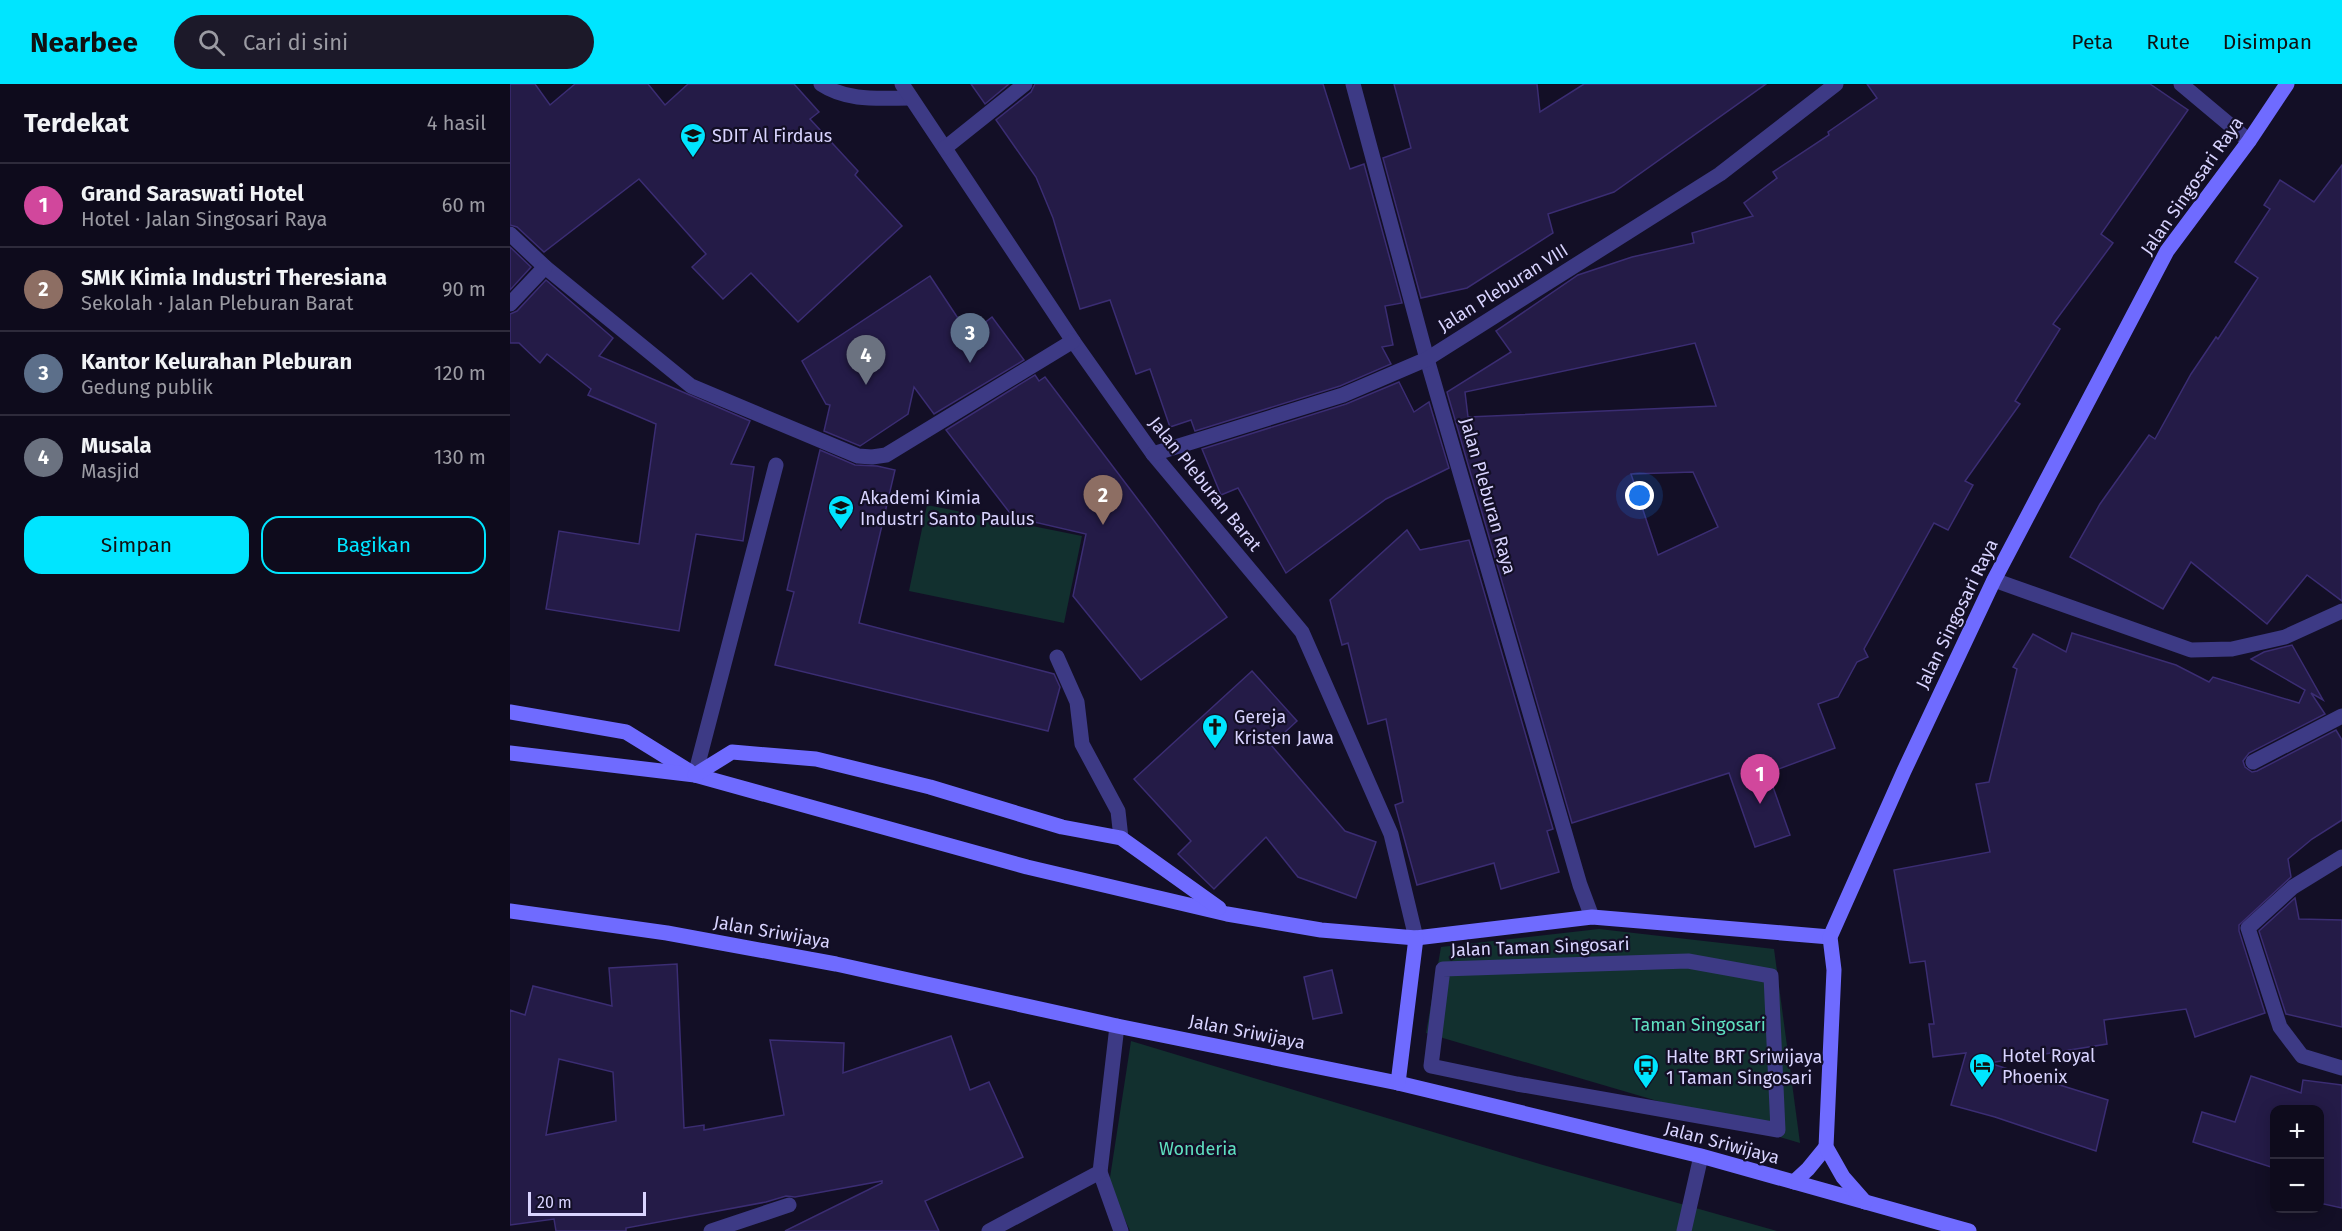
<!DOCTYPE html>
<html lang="id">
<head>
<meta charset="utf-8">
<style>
	body { margin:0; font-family:"Fira Sans",sans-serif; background:#1c1929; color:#f1f3f6 }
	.controls { position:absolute; right:18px; bottom:18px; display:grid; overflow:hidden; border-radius:12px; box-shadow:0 3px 15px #0003 }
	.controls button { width:54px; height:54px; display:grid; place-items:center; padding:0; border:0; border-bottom:2px solid #2e2b3b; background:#0e0b1c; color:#f1f3f6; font:30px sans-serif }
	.scale { position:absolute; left:18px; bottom:15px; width:118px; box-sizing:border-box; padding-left:6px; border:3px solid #d9d4ff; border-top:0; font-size:16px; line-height:21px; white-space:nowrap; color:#d9d4ff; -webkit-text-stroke:4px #130f26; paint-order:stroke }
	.you { position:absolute; left:1130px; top:412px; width:21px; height:21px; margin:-15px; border:4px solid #fff; border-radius:50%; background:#1a73e8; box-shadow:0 0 0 9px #1a73e833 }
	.badge { display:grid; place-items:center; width:39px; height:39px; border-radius:50%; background:#00e5ff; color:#fff; font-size:20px; font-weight:700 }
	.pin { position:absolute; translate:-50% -50px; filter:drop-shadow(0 2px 3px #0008) }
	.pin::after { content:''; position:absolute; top:32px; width:21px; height:18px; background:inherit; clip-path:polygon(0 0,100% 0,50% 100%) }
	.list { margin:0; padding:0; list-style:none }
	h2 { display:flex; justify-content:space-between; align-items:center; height:78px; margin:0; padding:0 24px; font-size:26px }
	h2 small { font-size:20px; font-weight:400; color:#9b9ba3 }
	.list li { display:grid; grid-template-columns:39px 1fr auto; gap:18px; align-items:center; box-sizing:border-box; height:84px; padding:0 24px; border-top:2px solid #2e2b3b }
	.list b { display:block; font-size:22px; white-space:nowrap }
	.list p { margin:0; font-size:20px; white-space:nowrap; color:#9b9ba3 }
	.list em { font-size:20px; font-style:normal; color:#9b9ba3 }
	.actions { display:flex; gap:12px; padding:18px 24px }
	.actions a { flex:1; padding:14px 0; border:2px solid #00e5ff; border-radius:18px; text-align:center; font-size:21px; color:#00e5ff }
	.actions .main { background:#00e5ff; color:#111 }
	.icon { flex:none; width:33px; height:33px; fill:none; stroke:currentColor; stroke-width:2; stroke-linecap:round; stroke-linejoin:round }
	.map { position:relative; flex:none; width:1832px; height:1147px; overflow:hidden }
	header { display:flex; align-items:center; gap:36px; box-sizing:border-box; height:84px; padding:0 30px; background:#00e5ff; color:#111 }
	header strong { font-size:28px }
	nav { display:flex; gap:33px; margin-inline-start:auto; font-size:21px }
	.search { width:420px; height:54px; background:#1c1929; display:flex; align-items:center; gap:15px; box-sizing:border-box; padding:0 21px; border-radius:33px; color:#9b9ba3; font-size:22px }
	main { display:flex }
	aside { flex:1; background:#0e0b1c }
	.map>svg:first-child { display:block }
</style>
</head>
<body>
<header>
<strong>Nearbee</strong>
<div class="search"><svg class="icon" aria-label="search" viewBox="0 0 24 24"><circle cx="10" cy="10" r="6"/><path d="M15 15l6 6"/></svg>Cari di sini</div>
<nav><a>Peta</a><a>Rute</a><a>Disimpan</a></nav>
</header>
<main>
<aside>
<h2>Terdekat<small>4 hasil</small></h2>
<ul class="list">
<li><span class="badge" style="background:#d1479c">1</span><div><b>Grand Saraswati Hotel</b><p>Hotel · Jalan Singosari Raya</p></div><em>60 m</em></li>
<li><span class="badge" style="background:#8d6e63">2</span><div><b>SMK Kimia Industri Theresiana</b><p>Sekolah · Jalan Pleburan Barat</p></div><em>90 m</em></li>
<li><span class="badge" style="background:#5c6f8a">3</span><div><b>Kantor Kelurahan Pleburan</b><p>Gedung publik</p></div><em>120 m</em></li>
<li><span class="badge" style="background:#6b7280">4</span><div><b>Musala</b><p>Masjid</p></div><em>130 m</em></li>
</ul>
<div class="actions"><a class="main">Simpan</a><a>Bagikan</a></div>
</aside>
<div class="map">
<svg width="1832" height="1147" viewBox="0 0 1832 1147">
	<rect width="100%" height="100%" fill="#130f26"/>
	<!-- green -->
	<g fill="#12302f">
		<polygon points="417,421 572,452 554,539 399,507"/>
		<polygon points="1089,845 1264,865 1290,1059 916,949 931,863"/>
		<polygon points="621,957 1033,1081 1267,1147 620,1147 599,1100"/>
	</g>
	<!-- building -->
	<g fill="#241b47" stroke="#3b2d73" stroke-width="1.5" fill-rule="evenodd">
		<polygon points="0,0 25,0 40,21 65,0 138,0 155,21 178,0 284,0 309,28 300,35 348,87 345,91 392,142 288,238 241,189 213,215 182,183 196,170 129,95 34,168 7,143 0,141"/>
		<polygon points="461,0 499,0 475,20"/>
		<polygon points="525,0 813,0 840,85 854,80 892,219 875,222 883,261 872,263 881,280 830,302 685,347 681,336 660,343 640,285 626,290 600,216 570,225 543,134 526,93 486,36 521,8"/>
		<polygon points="884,0 1027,0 1030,28 1074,0 1256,0 1104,108 1038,130 1043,149 957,204 911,214 873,74 901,64"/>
		<path d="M1357 0H1640L1678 26 1591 150 1603 159 1543 240 1550 245 1505 317 1510 320 1455 397 1463 401 1438 446 1424 439 1354 565 1358 573 1347 578 1328 613 1308 620 1325 664 1258 689 1280 751 1245 763 1219 689 1062 739 937 308 1001 268 986 247 1068 191 1122 173 1184 159 1182 149 1243 132 1234 119 1267 94 1263 88 1319 51 1318 48 1367 14ZM1185 259 1206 322 958 333 955 308ZM1183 388 1208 443 1148 471 1121 390Z"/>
		<polygon points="1832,81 1832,517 1797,491 1757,540 1681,478 1653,525 1560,473 1590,420 1639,351 1645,355 1681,290 1706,253 1708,255 1748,194 1725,178 1760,125 1754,121 1770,96 1804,118"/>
		<polygon points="0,163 21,183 0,206"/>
		<polygon points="420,192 459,251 482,233 514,276 424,330 404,303 398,330 350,362 314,347 320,321 316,320 292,277"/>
		<polygon points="36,196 103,254 89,272 240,337 221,380 244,383 233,457 186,450 169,547 36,525 49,447 129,460 146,340 78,311 81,305 37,270 30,279 9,259 0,259 0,230 7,227"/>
		<polygon points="525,291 529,297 535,293 717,533 631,596 563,512 576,450 503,433 436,346"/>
		<polygon points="889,298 904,328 919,318 939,384 876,415 776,489 728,404 711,411 692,365 836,320"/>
		<polygon points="310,366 345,381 367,382 385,386 349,539 544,590 550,603 538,647 265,581 284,508 277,506"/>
		<polygon points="897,446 910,466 959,456 1043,745 1037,747 1049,788 991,805 984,779 907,801 885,721 893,718 876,635 858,640 838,559 832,561 820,516"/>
		<polygon points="1562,549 1666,581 1699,598 1703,593 1789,619 1795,606 1741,575 1754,568 1782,561 1813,616 1801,609 1815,630 1739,669 1733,677 1735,683 1742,688 1747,687 1826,646 1832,656 1832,736 1802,755 1778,775 1781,793 1729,841 1729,847 1755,929 1685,953 1676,925 1594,936 1597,960 1479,979 1598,1016 1586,1067 1485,1033 1441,1021 1456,969 1423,973 1419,940 1424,940 1415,877 1400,879 1384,786 1480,768 1466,700 1479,698 1507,585 1503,583 1523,550 1556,568"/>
		<polygon points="742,587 787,637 761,661 835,747 866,758 846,814 788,793 756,753 704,805 668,770 681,757 624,695"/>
		<polygon points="1785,814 1789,835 1832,836 1832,943 1776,930 1749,847"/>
		<path d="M167 880 174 1044 194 1041V1046L274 1031 260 956 334 959 333 989 441 952 460 1006 479 998 513 1073 415 1117 429 1147H275L372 1099V1097L285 1113 276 1112 256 1118 116 1144V1147H46L44 1135 0 1141V926L15 931 23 902 102 922 99 884ZM49 975 103 988 106 1037 36 1051Z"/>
		<polygon points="822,886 832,929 803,935 794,893"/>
		<polygon points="1741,992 1791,1009 1793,996 1832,1001 1832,1124 1809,1119 1809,1026 1764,1026 1764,1084 1683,1058 1692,1028 1725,1038"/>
	</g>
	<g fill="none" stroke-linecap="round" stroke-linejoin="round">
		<!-- lane -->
		<g stroke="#3d3a85" stroke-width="15">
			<polyline points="547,573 567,618 572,660 608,727 611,754"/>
			<polyline points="185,691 266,381"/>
			<polyline points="1174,1147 1191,1072"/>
		</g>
		<!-- street -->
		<g stroke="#3d3a85" stroke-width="15">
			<path d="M311 0C338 18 370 14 401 14"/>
			<polyline points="392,0 563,257 643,370 792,548 881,750 906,854"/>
			<polyline points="843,0 917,275 1070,801 1082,833"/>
			<polyline points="1671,0 1739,57"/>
			<polyline points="435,64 515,0"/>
			<polyline points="0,150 35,183 181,302 348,372 362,373 376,371 563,257"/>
			<polyline points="0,220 35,183"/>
			<polyline points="643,370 833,311 917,275 1210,90 1326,0"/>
			<polyline points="1484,496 1681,566 1722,565 1775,553 1832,527"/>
			<polyline points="1743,678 1832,632"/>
			<polyline points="1832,773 1783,803 1738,844 1770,943 1792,972 1832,984"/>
			<polygon points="1178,877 1261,892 1268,1046 1007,1000 921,982 933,885"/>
			<polyline points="607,942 590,1088 611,1147"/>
			<polyline points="201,1147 279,1121"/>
			<polyline points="479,1147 590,1088"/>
		</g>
		<!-- secondary -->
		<g stroke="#6f6bff" stroke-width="15">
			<polyline points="0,628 116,648 179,687"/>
			<polyline points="0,669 185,691 517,783 717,830 811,846 906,854 1082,833 1320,853"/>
			<polyline points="185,691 222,668 306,675 420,703 552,743 611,754 709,824"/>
			<polyline points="0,827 157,849 326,880 607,942 888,999 1191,1072 1459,1147"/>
			<polyline points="888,999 906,854"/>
			<polyline points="1284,1098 1298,1085 1316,1063"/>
			<polyline points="1355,1118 1333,1093 1316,1063 1324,886 1320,853 1394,687 1484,496 1657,167 1739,57 1777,0"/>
		</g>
	</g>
	<!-- icons -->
	<defs>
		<symbol id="school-pin" viewBox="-11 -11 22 30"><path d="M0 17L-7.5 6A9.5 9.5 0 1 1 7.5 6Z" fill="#00e5ff" stroke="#130f26"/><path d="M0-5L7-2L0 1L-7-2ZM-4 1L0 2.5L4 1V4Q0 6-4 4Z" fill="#111"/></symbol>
		<symbol id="university-pin" viewBox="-11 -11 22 30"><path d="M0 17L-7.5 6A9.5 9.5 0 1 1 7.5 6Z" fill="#00e5ff" stroke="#130f26"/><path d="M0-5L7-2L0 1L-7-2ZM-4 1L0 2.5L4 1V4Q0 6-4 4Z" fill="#111"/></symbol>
		<symbol id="church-pin" viewBox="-11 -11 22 30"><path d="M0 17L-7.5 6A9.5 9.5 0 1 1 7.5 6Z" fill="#00e5ff" stroke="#130f26"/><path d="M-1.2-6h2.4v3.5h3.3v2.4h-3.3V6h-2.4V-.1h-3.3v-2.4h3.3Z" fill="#111"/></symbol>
		<symbol id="hotel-pin" viewBox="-11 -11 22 30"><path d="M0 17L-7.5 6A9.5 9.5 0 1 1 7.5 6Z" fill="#00e5ff" stroke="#130f26"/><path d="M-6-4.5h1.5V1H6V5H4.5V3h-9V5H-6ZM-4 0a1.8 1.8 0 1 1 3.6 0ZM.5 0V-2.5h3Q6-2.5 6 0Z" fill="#111"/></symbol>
		<symbol id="bus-pin" viewBox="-11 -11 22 30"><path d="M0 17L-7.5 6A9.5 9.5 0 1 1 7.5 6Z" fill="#00e5ff" stroke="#130f26"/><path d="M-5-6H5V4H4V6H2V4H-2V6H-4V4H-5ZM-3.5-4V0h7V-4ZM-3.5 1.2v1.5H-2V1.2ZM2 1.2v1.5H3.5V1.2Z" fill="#111"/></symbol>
	</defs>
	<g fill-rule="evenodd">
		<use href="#school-pin" x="168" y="37" width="30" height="40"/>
		<use href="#university-pin" x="316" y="409" width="30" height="40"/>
		<use href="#church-pin" x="690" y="628" width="30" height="40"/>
		<use href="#hotel-pin" x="1457" y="967" width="30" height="40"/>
		<use href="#bus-pin" x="1121" y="968" width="30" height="40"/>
	</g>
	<g text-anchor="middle" stroke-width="4.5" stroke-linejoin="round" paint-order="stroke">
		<!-- poi labels -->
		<g font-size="18" fill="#d9d4ff" stroke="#130f26" text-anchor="start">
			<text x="202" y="58">SDIT Al Firdaus</text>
			<text x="350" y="420">Akademi Kimia<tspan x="350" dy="21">Industri Santo Paulus</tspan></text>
			<text x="724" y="639">Gereja<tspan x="724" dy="21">Kristen Jawa</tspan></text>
			<text x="1492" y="978">Hotel Royal<tspan x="1492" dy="21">Phoenix</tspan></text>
			<text x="1156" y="979">Halte BRT Sriwijaya<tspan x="1156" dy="21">1 Taman Singosari</tspan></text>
		</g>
		<!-- street labels -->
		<g font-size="18" fill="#d9d4ff" stroke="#130f26">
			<text transform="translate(1682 102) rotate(-55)" y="6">Jalan Singosari Raya</text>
			<text transform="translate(993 204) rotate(-32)" y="6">Jalan Pleburan VIII</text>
			<text transform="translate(695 400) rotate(51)" y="6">Jalan Pleburan Barat</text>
			<text transform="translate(978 412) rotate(74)" y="6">Jalan Pleburan Raya</text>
			<text transform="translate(1447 530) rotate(-64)" y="6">Jalan Singosari Raya</text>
			<text transform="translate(262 848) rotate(10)" y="6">Jalan Sriwijaya</text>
			<text transform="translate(1030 863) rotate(-2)" y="6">Jalan Taman Singosari</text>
			<text transform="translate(737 948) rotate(11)" y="6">Jalan Sriwijaya</text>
			<text transform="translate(1212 1059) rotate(15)" y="6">Jalan Sriwijaya</text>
		</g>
		<!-- park labels -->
		<g font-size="18" fill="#5fe0c0" stroke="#130f26">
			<text x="1189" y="947">Taman Singosari</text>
			<text x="688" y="1071">Wonderia</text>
		</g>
	</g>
</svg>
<div class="controls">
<button>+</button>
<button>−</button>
</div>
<div class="scale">20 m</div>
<div class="you"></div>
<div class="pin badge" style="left:1250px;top:720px;background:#d1479c">1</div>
<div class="pin badge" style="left:593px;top:441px;background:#8d6e63">2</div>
<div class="pin badge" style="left:460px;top:279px;background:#5c6f8a">3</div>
<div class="pin badge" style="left:356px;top:301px;background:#6b7280">4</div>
</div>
</main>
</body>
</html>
